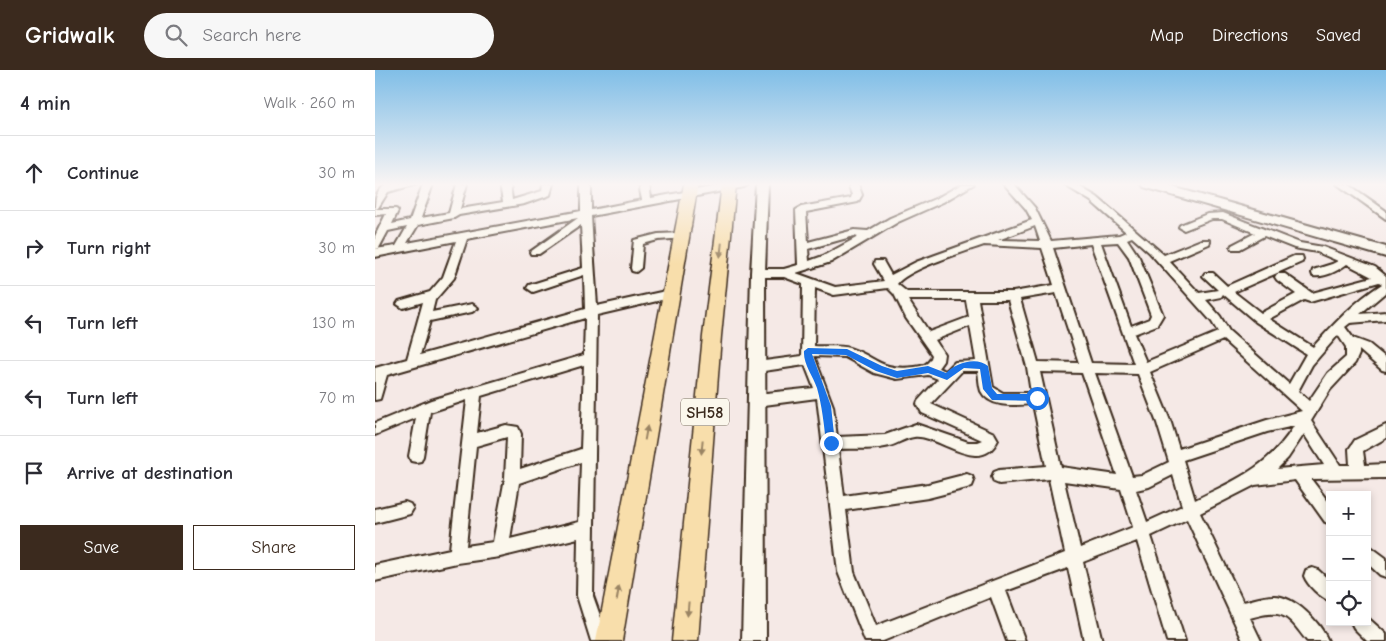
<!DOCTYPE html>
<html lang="en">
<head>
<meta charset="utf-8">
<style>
	body { margin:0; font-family:"Comic Neue",sans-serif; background:#f7f7f7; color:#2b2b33 }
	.controls { position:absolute; right:15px; bottom:15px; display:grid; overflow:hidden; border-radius:0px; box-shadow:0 2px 8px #0003 }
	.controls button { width:45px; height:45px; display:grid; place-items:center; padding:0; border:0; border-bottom:1px solid #e1e1e2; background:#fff; color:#2b2b33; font:25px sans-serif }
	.stop { position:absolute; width:15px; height:15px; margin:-11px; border:4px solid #1a73e8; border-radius:50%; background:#fff }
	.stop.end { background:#1a73e8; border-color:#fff; box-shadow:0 1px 5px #0008 }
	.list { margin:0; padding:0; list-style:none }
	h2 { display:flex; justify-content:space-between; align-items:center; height:65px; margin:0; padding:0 20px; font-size:21px }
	h2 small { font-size:16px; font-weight:400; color:#7c7c81 }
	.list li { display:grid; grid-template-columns:32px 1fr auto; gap:15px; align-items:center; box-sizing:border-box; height:75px; padding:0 20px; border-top:1px solid #e1e1e2 }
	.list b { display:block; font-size:19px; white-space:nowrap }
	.list em { font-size:16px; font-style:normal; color:#7c7c81 }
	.actions { display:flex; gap:10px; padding:15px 20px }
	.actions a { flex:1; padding:11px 0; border:1px solid #3b2a1e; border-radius:0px; text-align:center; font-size:18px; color:#3b2a1e }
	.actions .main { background:#3b2a1e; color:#fff }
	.icon { flex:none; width:28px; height:28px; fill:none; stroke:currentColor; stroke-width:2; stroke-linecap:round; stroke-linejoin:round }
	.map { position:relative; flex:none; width:1011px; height:571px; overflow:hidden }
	header { display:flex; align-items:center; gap:30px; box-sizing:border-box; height:70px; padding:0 25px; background:#3b2a1e; color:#fff }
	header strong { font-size:24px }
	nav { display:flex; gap:28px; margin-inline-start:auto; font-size:18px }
	.search { width:350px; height:45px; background:#f7f7f7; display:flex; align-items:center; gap:12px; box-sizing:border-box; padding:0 18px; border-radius:28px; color:#7c7c81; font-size:19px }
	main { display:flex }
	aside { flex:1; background:#fff }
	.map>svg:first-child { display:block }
</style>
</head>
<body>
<header>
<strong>Gridwalk</strong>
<div class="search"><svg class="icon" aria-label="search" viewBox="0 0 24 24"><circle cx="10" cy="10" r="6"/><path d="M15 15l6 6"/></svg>Search here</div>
<nav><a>Map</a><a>Directions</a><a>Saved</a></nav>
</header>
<main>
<aside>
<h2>4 min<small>Walk · 260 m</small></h2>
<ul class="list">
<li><svg class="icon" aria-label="ahead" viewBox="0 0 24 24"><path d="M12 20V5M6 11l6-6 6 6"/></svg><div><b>Continue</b></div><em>30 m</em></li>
<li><svg class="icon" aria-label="right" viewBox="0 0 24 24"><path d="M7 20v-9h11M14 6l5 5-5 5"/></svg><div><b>Turn right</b></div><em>30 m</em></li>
<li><svg class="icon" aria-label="left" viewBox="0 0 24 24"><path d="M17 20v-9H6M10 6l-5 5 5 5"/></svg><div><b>Turn left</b></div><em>130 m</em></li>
<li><svg class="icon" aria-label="left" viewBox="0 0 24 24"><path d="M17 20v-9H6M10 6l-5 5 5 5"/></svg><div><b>Turn left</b></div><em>70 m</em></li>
<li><svg class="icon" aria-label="arrive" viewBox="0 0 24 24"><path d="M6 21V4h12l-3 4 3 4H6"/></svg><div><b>Arrive at destination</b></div></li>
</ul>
<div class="actions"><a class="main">Save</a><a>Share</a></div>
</aside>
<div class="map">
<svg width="1011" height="571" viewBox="0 0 1011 571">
	<rect width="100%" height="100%" fill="#f5e9e6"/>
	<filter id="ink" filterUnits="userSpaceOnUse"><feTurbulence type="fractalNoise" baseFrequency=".02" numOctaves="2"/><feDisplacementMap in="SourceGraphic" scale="10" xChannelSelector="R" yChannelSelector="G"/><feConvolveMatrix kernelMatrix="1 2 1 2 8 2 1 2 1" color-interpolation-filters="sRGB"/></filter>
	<g filter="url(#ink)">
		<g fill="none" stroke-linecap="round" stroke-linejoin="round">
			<defs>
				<g id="street">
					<path d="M13 114H42L13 122 3 138 0 139C0 128 2 119 13 114Z"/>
					<path d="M48 114H58L46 148 74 143 82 114H92L85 139 128 132 125 114H135L137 130 167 121 168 114H178L175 125 149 134 84 145 79 148 43 155 32 173 206 141V114H216V140L267 130 264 114H274L276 128 353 114H374L369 117 216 146 222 236 295 220 301 224 295 228 222 245 218 526 234 571H216L202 526 203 468 125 487 82 493 0 511V495L75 479 92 330 55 342 48 386 46 391 41 392 36 391 34 386 41 348 0 365V353L56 330 209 285 210 248 12 305 5 329 0 330V298L32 289 48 232 28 238 22 234 24 231 55 222 68 207 81 171 0 187V179L21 176 32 157 13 161 4 178 0 179V166L11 144 0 145V139H21L23 141 17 154 35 150ZM203 148 155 182 156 184H164L206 155 208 198 154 215 152 218 158 222 209 205 210 239 45 285 55 251 97 242 103 238 97 234 57 242 60 230 79 208 92 169ZM209 295 206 379 145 399 146 364 143 357 131 355 102 363 106 326ZM132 367 130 408 118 472 91 476 101 376ZM206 392 204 452 135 469 144 413Z"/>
					<path d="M473 114H483L487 125 483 132 431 142 433 172 479 160 493 161 515 148 562 128 587 114H599L568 132 523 152 456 192 421 203 460 217 509 211 499 194 500 191H508L516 205 541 192 657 150 651 139 629 114H639L660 138 676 171 744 165 751 162 716 131 688 114H700L722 127 789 185 826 170H834L835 172 834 174 794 191 824 223 843 220 828 206 830 203H838L852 216 919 186H927L928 189 927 192 859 222 886 243 921 224 902 210 900 207 902 204H910L937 223 997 207 972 194C963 201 949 208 938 206L937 203 938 200 957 194 963 191 942 182 919 178 889 166 865 179H857L856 177 857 175 880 163 847 149H837L809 160 804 157 805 155 832 144 848 143 925 173 948 177 1000 197 1011 206V222L985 244 1011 242V250L975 253 970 257 978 268 994 274 1011 288V301L1007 300 984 280V284L980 293 955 320 936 351 965 395H975L974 379 980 370 1011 355V368L988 381 990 395 1011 394V408L936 409 955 434V454L950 452 920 410 880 415 825 443 868 532C878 530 888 526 898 526 919 525 946 553 953 571H932C912 545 909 538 875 548L886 571H868L812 449 776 466 810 571H792L762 471 708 492 727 571H709L693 498 631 521 650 571H632L616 527 508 571H490L463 502 442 328 382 336 377 334 375 330 377 326 382 324 439 318 430 295 382 302 378 301 376 297 378 293 382 292 427 286 428 214 409 207H383L378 203 383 199H409L423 195 421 140 426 137 476 128 477 125ZM660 156 665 171 623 170ZM479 166 483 167 448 186 434 191 433 179ZM757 167 774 182 837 252 843 262 771 292 759 264 782 255 788 245 764 187 752 169ZM743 172 754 187 776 245 774 249 756 256 726 173ZM716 174 759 294 716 293 678 178ZM609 175 667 178 679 215 638 222H532L522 214C533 199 589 182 609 175ZM1004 212 1007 214C980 231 959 254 938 277L894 249 929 230 935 232ZM440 218 459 225 513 218 519 224 531 248 557 285C555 294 548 296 540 297 503 301 503 287 474 278 464 275 450 277 439 276ZM681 223 704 293 663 292 645 229ZM848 224 881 252 931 284 914 314 854 261 845 246 831 230 846 227ZM533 230H591L594 247 554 262ZM603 230H633L652 297 656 323H628L618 317ZM595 256 601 291 580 292 571 301 563 298 568 291 569 284 560 270ZM963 265 971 277V287L953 303 934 331 923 321 937 295ZM848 270 927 341 892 350 804 379 796 353 775 302ZM439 286 470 287 499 303 522 309 553 305 563 309 543 331 542 334 547 343 607 370 602 372H593L541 354 510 365 462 367 458 336ZM587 301H603C604 307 604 315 606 321 615 339 642 335 658 334L671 396 624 400 619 402 617 407 619 412 624 414 674 409 690 483 501 556 479 502 471 440 553 428 592 418 597 416 599 411 597 406 592 404 553 414 469 426 463 379C478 378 495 380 510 377 520 376 529 368 539 367 564 364 605 407 623 370L619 363 556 334ZM665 302 707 303 742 405 686 397ZM720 303 763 304 782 353 794 392 767 405 757 406ZM919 356C894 397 861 410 820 430L808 390 892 362ZM929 364 949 395 902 399 913 388ZM798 405 807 436 772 452 761 420 774 417ZM689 411 746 419 758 457 705 478Z"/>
					<polygon points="962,114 973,114 1011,141 1011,149"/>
					<polygon points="306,163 311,166 310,168 283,170 268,174 266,198 261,202 257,201 256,198 259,170 283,164"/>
					<polygon points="30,432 35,434 38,439 35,444 0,453 0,439"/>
					<polygon points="992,474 1011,488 1011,507 1005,505 992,493"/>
					<path d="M937 498 943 500 955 511V531C945 527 933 516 929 506L931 500Z"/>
					<polygon points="992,547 1011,564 1011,571 992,571 979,558 976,552 992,552"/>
				</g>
				<g id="secondary">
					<polygon points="381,114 393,114 390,203 391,571 367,571 376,203"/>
					<polygon points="767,114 787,114 1011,177 1011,187 769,117"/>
				</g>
				<g id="primary">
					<polygon points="309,114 323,114 247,571 221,571"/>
					<polygon points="347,114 361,114 346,266 323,571 297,571 328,266"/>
				</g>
			</defs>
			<!-- street casing -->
			<use href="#street" stroke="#3b2a1e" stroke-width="4"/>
			<!-- secondary casing -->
			<use href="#secondary" stroke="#3b2a1e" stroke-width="4"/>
			<!-- primary casing -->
			<use href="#primary" stroke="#3b2a1e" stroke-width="3"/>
			<!-- street -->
			<use href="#street" fill="#fbf7ec" fill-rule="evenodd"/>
			<!-- secondary -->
			<use href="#secondary" fill="#fbf7ec" fill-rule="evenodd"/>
			<!-- primary -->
			<use href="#primary" fill="#f8deab" fill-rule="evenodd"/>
		</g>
		<!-- one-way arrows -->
		<defs><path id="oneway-solid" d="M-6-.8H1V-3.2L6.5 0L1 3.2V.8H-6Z" transform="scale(1.25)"/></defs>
		<g fill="#9a8464">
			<use href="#oneway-solid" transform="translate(346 180) rotate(96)"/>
			<use href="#oneway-solid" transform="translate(271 363) rotate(-80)"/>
			<use href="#oneway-solid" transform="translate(327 377) rotate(95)"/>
			<use href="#oneway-solid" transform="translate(243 523) rotate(-80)"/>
			<use href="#oneway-solid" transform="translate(313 539) rotate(95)"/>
		</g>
	</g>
	<!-- sky -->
	<linearGradient id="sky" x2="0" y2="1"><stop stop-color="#80bee7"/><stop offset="0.59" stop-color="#faf5f4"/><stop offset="1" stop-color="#faf5f4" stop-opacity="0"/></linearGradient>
	<rect width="1011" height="194" fill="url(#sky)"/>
	<!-- route -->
	<path fill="#1a73e8" d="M433 278 472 279 507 296 522 301 553 296 571 303C580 293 602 286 613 296L617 318 622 324H662L667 328 662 331 617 330 608 319 605 299 589 298 572 310 553 303 522 308 501 301 471 285 437 284 456 336 460 373 456 377 451 373C449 354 447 336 442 318 438 306 428 294 429 281Z"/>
	<g text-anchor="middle" stroke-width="4" stroke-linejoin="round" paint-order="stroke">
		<!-- shield labels -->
		<rect fill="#fbf7ec" stroke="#75685c" stroke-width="1" x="306" y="328.5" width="48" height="27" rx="4"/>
		<g font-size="16" font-weight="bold" fill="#3b2a1e">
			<text x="330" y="348">SH58</text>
		</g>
	</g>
</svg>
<div class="controls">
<button>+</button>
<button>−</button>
<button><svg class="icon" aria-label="locate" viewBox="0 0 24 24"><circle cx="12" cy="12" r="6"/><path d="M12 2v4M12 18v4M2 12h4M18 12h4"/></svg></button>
</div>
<div class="stop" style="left:662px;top:328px"></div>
<div class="stop end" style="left:456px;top:373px"></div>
</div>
</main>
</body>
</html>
